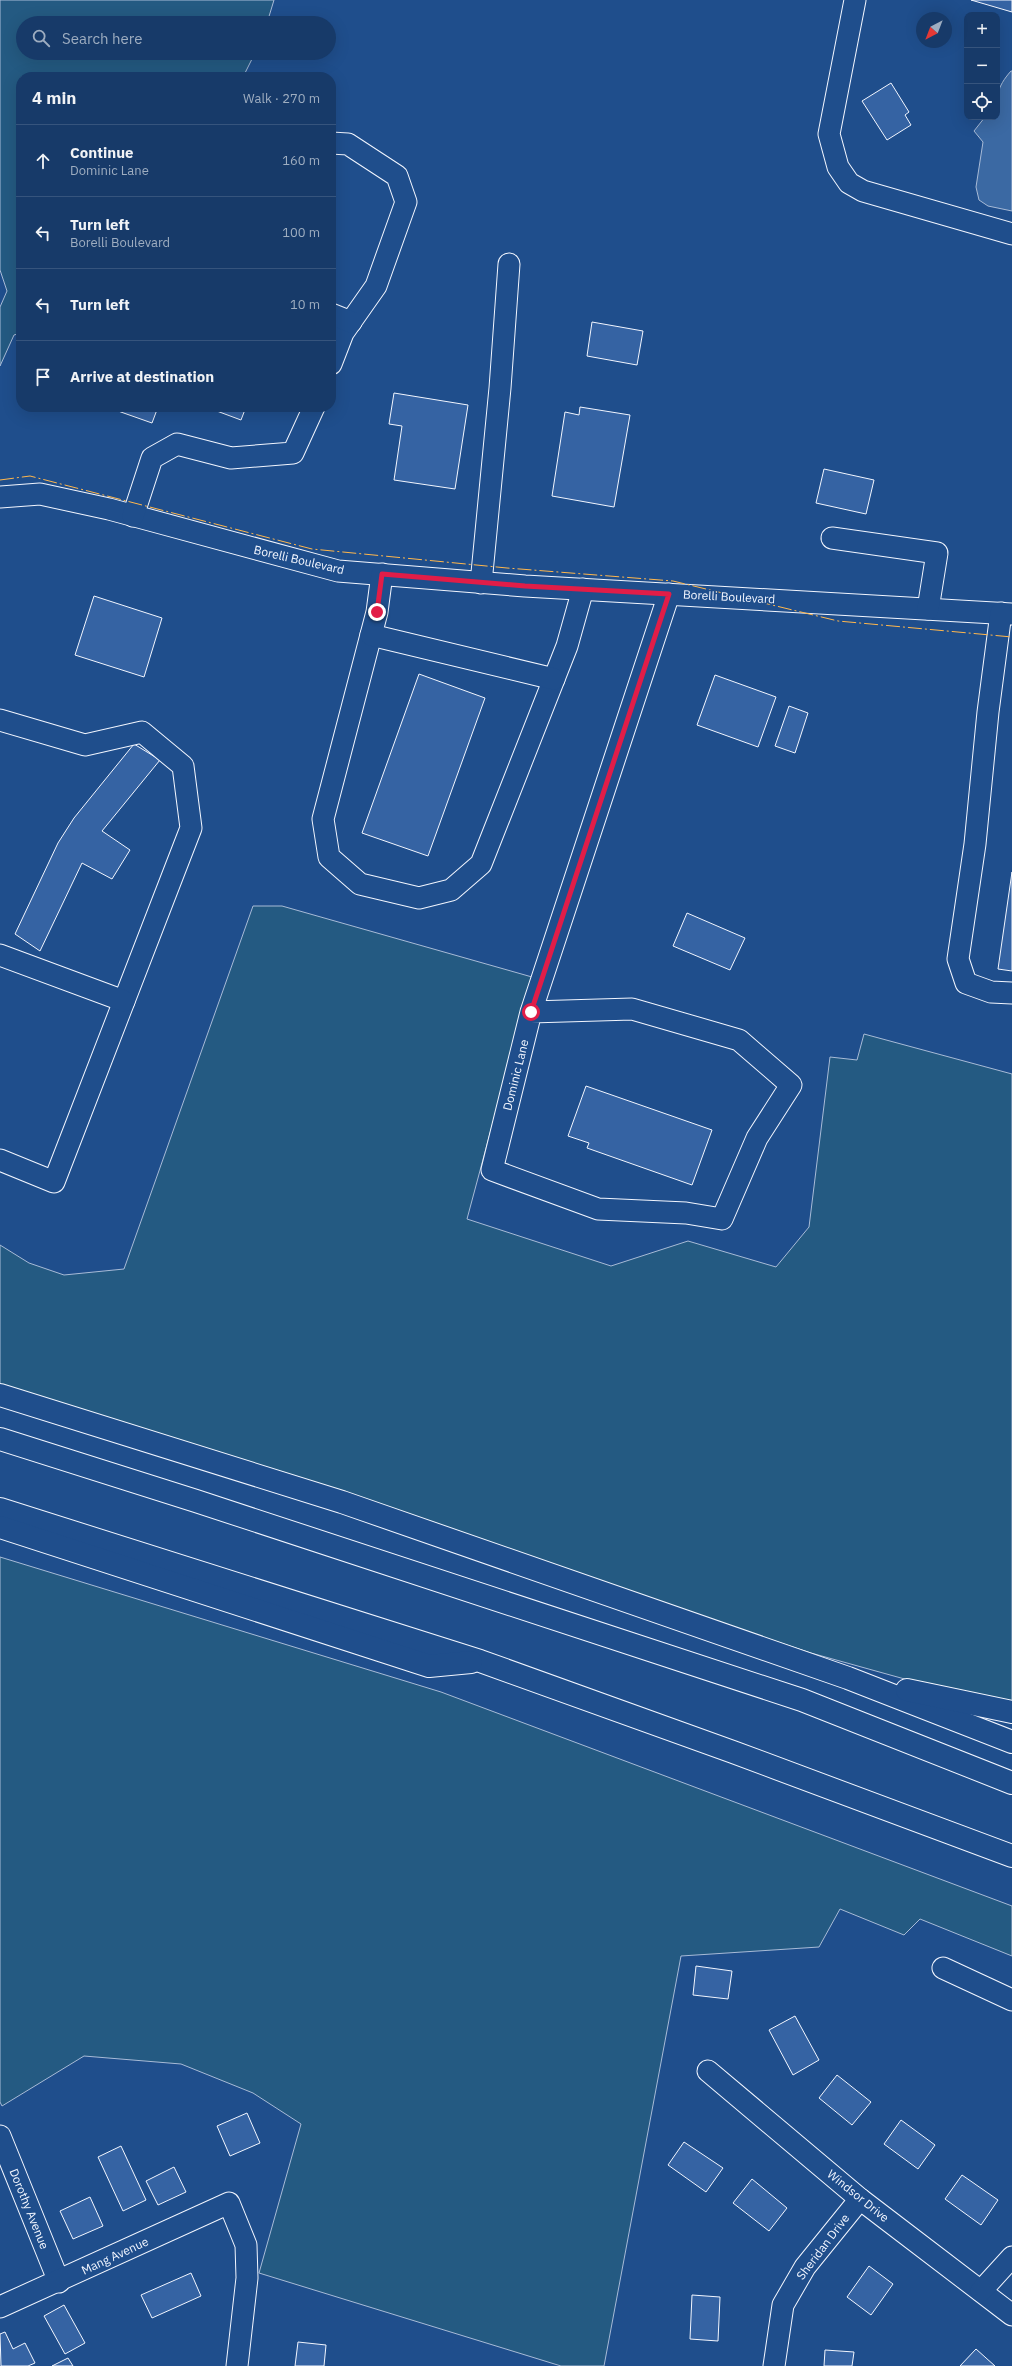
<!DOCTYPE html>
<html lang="en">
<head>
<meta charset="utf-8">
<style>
	body { margin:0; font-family:"IBM Plex Sans",sans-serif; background:#20416f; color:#f1f3f6 }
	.controls { position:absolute; right:12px; top:12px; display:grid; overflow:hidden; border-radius:8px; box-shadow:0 4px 16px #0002 }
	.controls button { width:36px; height:36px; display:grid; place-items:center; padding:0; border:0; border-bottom:1px solid #36547d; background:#173a69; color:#f1f3f6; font:20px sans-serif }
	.compass { position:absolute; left:916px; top:12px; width:36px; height:36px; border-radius:50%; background:#173a69; box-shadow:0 4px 16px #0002; rotate:222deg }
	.stop { position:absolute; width:12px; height:12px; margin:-9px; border:3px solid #e11d48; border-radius:50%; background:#fff }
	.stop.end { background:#e11d48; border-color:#fff; box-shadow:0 1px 4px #0008 }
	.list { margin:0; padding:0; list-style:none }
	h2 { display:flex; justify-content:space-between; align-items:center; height:52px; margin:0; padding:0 16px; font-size:17px }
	h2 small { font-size:13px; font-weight:400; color:#9eadc0 }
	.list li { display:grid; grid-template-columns:26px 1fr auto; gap:12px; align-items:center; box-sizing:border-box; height:72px; padding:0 16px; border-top:1px solid #36547d }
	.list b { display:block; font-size:15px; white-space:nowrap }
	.list p { margin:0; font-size:13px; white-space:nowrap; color:#9eadc0 }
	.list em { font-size:13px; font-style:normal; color:#9eadc0 }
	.icon { flex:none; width:22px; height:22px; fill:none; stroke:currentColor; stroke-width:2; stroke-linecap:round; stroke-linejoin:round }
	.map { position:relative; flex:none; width:1012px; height:2366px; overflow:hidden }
	.search { position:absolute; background:#173a69; box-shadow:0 4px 16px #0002; left:16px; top:16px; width:320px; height:44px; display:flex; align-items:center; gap:10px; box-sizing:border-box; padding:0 14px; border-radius:22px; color:#9eadc0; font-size:15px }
	.panel { position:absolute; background:#173a69; box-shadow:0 4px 16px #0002; left:16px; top:72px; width:320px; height:340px; border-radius:16px }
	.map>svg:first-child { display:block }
</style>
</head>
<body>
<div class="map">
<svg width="1012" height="2366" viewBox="0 0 1012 2366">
	<rect width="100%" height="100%" fill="#1f4e8c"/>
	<!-- green -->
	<g fill="#245a82" stroke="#a8bbd7">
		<polygon points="0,0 274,0 267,23 23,23 23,53 255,53 243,77 21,77 21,333 14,335 0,366 0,307 7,291 0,270"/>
		<polygon points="253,906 282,906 532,977 467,1219 611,1266 688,1241 776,1267 809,1227 830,1057 857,1060 864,1034 1012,1074 1012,1704 973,1698 811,1653 0,1386 0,1245 29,1263 64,1275 124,1269"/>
		<polygon points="0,1557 441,1692 1012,1906 1012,1956 920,1919 904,1935 840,1909 819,1947 681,1956 604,2366 561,2366 259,2273 301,2124 253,2093 181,2064 84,2056 2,2106 0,2102"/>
	</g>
	<!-- water -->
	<path fill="#3b69a3" stroke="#a8bbd7" d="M1011 71H1012V211L988 206 979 200 976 187 983 142 974 131 985 117H997C997 96 996 88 1011 71Z"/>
	<!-- building -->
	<g fill="#3563a3" stroke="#f2f6ff">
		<polygon points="971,0 1012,0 1012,12"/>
		<polygon points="891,83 909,112 905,115 911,125 887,140 862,101"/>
		<polygon points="592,322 643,331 637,365 587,356"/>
		<polygon points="394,393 468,405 455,489 394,480 402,426 389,424"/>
		<polygon points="119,407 158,407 152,423 118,411"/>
		<polygon points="206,407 246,407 241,420"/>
		<polygon points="580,407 630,415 614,507 552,496 565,412 579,415"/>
		<polygon points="824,469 874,480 866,514 816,503"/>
		<polygon points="94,596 162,618 144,677 75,655"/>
		<polygon points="419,674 485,698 428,856 362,833"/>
		<polygon points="715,675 776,697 758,747 697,725"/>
		<polygon points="789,706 808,713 795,753 775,746"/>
		<polygon points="134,744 160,760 102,831 130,850 112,879 82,863 40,951 15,934 58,843 74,818"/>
		<polygon points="1012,872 1012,971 998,969"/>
		<polygon points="687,913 745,938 730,970 673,946"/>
		<polygon points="586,1086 712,1130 692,1185 587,1148 589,1143 568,1136"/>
		<polygon points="696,1966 732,1971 728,1999 693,1995"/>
		<polygon points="795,2016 819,2060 793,2075 769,2030"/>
		<polygon points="837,2075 871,2102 852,2125 819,2098"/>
		<polygon points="247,2113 260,2143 230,2156 217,2126"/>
		<polygon points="901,2120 935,2145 918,2169 884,2144"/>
		<polygon points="684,2142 723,2168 706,2192 668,2165"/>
		<polygon points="121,2146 146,2200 123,2211 98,2157"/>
		<polygon points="174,2167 186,2192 158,2205 146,2181"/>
		<polygon points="962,2175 998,2200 981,2225 945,2199"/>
		<polygon points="752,2179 787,2208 769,2231 733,2203"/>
		<polygon points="90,2197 103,2226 73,2239 60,2211"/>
		<polygon points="869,2266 893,2284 871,2315 847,2297"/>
		<polygon points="191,2273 201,2296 152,2318 141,2295"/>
		<polygon points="692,2295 720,2297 718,2341 690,2339"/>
		<polygon points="64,2305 85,2343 65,2354 44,2316"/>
		<polygon points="5,2332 13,2349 25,2343 35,2363 28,2366 1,2366 0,2334"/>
		<polygon points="298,2342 326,2345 324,2366 295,2366"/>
		<polygon points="976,2349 995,2366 960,2366"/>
		<polygon points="825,2350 854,2352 852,2366 824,2366"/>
		<polygon points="68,2358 73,2366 52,2366"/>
	</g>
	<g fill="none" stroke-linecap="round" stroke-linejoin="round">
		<defs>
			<g id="minor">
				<polyline points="855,0 829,134 838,167 849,183 863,191 1012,234"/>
				<polyline points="331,143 348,144 397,176 406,202 376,286 343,333 331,364"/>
				<polyline points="331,314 351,322"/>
				<polyline points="0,497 40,494 109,509 338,571 525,586 1012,614"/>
				<polyline points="133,516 152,458 177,444 231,458 293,453 314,407"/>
				<polyline points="832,538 937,553 928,609"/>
				<polyline points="382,574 377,612 323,819 329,857 360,884 419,898 451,890 481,864 567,646 583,589"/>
				<polyline points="481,583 500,388 509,264"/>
				<polyline points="1001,613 988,712 975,844 958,959 966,983 991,992 1012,993"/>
				<polyline points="371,635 554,679"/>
				<polyline points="0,720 85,745 142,732 183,766 191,828 54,1182 0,1160"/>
				<polyline points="0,955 124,1001"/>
				<polyline points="531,1012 632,1009 739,1040 791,1085 757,1138 722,1219 686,1213 598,1209 492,1170 531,1012 669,594"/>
				<polyline points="943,1968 1012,2000"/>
				<polyline points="708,2071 860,2199 1012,2315"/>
				<polyline points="0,2136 59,2282"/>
				<polyline points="981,2291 1012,2257"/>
				<polyline points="0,2307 229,2203 246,2245 247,2278 237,2366"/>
				<polyline points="774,2366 783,2305 805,2267 860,2199"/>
			</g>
			<g id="highway">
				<polyline points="0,1395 342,1502 848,1678 1012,1742"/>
				<polyline points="0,1439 196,1501 802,1700 1012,1783"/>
				<polyline points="0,1509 480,1661 733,1752 1012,1856"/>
				<polyline points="0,1527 429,1666 471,1662"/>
				<polyline points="907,1690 1012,1712"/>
			</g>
		</defs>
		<!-- minor casing -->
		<use href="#minor" stroke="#f2f6ff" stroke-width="23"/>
		<!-- highway casing -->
		<use href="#highway" stroke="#f2f6ff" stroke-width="24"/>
		<!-- minor -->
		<use href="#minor" stroke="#1f4e8c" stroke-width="21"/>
		<!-- highway -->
		<use href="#highway" stroke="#1f4e8c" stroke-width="22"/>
		<!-- power -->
		<polyline stroke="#ffb74d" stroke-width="1" stroke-dasharray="14 3 2 3" stroke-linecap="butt" points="0,480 30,476 312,549 507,568 673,581 838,621 1012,637"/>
	</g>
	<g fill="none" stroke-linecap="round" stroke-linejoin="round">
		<!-- route -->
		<polyline stroke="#e11d48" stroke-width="5" points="377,612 382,574 525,586 669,594 531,1012"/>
	</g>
	<g text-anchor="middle" stroke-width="3" stroke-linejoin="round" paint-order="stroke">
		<!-- street labels -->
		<g font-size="12" fill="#f2f6ff" stroke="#1f4e8c">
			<text transform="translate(299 560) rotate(13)" y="4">Borelli Boulevard</text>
			<text transform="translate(729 597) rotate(3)" y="4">Borelli Boulevard</text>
			<text transform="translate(516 1075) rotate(-76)" y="4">Dominic Lane</text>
			<text transform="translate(858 2196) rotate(39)" y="4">Windsor Drive</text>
			<text transform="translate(29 2209) rotate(68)" y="4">Dorothy Avenue</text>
			<text transform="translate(823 2247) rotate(-53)" y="4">Sheridan Drive</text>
			<text transform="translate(115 2256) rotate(-25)" y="4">Mang Avenue</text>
		</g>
	</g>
</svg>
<div class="controls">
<button>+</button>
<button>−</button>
<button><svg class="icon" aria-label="locate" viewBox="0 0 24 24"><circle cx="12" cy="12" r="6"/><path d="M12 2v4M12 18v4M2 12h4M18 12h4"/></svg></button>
</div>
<svg class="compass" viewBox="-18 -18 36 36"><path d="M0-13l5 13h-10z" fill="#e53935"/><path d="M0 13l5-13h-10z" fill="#9eadc0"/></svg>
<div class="stop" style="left:531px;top:1012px"></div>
<div class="stop end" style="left:377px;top:612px"></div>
<div class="search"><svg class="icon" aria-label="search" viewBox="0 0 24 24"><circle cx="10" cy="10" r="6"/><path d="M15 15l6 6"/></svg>Search here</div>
<section class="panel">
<h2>4 min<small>Walk · 270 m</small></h2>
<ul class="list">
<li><svg class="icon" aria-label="ahead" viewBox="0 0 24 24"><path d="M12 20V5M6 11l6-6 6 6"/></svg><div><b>Continue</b><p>Dominic Lane</p></div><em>160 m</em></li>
<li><svg class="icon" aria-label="left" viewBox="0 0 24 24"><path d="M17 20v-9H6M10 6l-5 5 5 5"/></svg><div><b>Turn left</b><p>Borelli Boulevard</p></div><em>100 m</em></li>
<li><svg class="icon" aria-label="left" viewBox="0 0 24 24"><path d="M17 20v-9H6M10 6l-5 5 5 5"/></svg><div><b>Turn left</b></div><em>10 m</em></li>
<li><svg class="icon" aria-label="arrive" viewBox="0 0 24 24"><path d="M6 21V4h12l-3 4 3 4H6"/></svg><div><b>Arrive at destination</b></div></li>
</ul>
</section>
</div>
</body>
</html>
